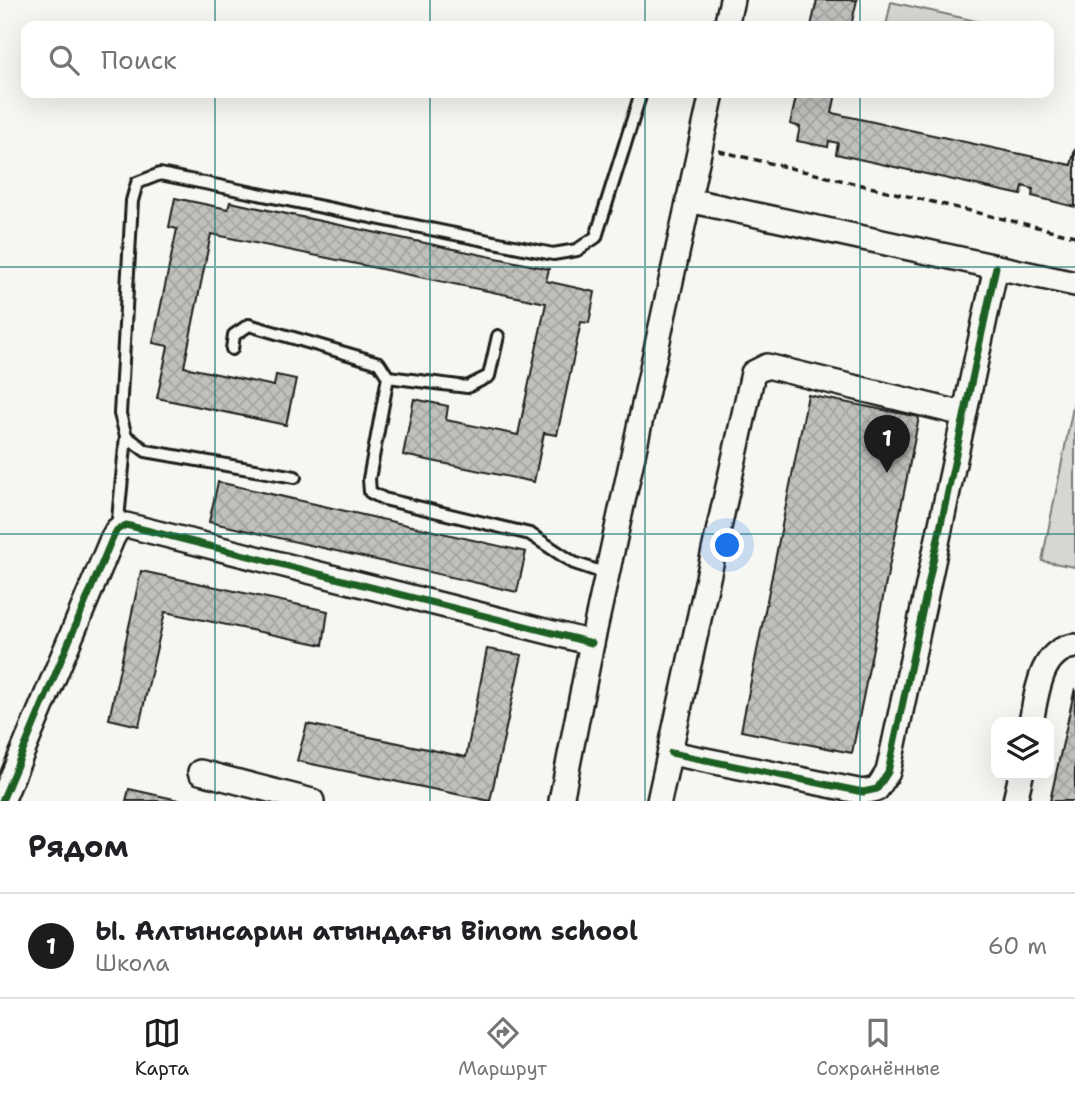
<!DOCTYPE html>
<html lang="ru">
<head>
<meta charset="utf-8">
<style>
	body { margin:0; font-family:"Shantell Sans",sans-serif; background:#f2f2f2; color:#202124 }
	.controls { position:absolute; right:21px; bottom:21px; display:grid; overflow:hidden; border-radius:14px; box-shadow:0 7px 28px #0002 }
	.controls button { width:63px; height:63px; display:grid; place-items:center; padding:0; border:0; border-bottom:2px solid #e0e0e0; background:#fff; color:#202124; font:35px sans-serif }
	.you { position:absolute; left:728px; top:546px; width:24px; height:24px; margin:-18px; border:5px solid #fff; border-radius:50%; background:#1a73e8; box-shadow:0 0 0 10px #1a73e833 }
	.badge { display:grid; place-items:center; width:46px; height:46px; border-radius:50%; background:#1c1c1c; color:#fff; font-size:23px; font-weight:700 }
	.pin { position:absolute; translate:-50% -58px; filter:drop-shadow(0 2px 4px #0008) }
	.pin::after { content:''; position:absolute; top:37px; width:24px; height:21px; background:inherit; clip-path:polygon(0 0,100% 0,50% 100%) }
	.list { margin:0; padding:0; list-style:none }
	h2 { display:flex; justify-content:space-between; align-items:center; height:91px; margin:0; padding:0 28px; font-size:30px }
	h2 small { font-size:23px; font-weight:400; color:#757577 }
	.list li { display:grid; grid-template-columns:46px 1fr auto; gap:21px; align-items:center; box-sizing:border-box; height:105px; padding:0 28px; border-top:2px solid #e0e0e0 }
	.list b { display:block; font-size:26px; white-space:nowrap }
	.list p { margin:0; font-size:23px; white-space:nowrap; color:#757577 }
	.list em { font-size:23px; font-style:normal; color:#757577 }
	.icon { flex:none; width:38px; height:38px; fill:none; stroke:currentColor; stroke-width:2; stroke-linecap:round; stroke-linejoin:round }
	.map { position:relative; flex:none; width:1075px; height:801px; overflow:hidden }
	.search { position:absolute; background:#fff; box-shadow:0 7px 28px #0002; left:21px; right:21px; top:21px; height:77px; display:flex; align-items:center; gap:18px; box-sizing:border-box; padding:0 24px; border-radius:14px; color:#757577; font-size:26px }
	.sheet { height:196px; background:#fff }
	nav { display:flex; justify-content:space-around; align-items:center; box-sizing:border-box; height:98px; border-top:2px solid #e0e0e0; background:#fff; font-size:19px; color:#757577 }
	nav a { display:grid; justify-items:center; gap:4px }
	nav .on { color:#1c1c1c }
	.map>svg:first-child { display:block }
</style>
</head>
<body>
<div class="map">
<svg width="1075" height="801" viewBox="0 0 1075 801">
	<defs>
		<pattern id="building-cross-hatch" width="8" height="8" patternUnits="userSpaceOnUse" patternTransform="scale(1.75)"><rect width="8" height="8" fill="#c0c0bd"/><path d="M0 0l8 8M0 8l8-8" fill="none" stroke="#a4a4a2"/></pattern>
	</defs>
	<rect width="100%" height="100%" fill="#f6f6f2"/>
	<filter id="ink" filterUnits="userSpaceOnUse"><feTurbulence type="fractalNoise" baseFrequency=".0143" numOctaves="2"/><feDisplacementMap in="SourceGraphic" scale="14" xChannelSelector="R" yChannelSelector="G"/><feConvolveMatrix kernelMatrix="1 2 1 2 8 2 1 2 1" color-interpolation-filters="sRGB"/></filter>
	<g filter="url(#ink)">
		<!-- pitch -->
		<g fill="#d6d6d2" stroke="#797977" stroke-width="2">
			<polygon points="891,2 994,25 994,26 886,26"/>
			<polygon points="1074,402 1075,402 1075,567 1042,561"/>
		</g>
		<!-- building -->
		<g fill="url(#building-cross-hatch)" stroke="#1c1c1c" stroke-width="2">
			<polygon points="817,0 857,0 851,26 811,26"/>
			<polygon points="797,93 836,93 832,113 1071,165 1075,149 1075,207 1032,196 1033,189 1023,186 1021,195 836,154 838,143 829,141 828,147 797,141 800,127 790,124"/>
			<polygon points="175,198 228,209 230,202 549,269 546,281 595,292 589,323 581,322 557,435 544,433 534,482 403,455 414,399 448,406 446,420 518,435 546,303 211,234 184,367 274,386 276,375 296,379 286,425 157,398 168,346 153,343 177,229 169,227"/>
			<polygon points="808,395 919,417 852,753 741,731"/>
			<polygon points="218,482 526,552 517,592 209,522"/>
			<polygon points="141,571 328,611 323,645 165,612 139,726 109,719"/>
			<polygon points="487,649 522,655 490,801 297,761 307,724 466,757"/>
			<polygon points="1075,688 1075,801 1050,801"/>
			<polygon points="129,789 183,801 126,801"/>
		</g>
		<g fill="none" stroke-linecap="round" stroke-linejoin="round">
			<defs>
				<g id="lane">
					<polyline points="232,349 234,335 249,325 379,363 388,377 369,479 370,492 384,499 530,534 574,563 607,574"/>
					<polyline points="388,377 467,387 489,376 498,336"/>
					<polyline points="295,477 146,451 126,436 120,414 132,201 137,183 160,174 553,254 577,250 596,237 641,93"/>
					<polyline points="117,530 126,436"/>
				</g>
				<g id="street">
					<polyline points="726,26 732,0"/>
					<polyline points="688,200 1075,284"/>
					<path d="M1031 722C1037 694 1040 649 1075 646"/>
					<polyline points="671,753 863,792 877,789 888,772 996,267"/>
					<polyline points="200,772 312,801"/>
					<polyline points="2,801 112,539 117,530 126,525 592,643"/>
					<polyline points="561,801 592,643 712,93"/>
					<polyline points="659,801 753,373 767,366 964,414"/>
					<polyline points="1015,801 1021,775"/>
				</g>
			</defs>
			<!-- lane casing -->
			<use href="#lane" stroke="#1c1c1c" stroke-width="16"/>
			<!-- street casing -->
			<use href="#street" stroke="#1c1c1c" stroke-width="28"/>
			<!-- path -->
			<polyline stroke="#1c1c1c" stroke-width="3.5" stroke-dasharray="7 5" stroke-linecap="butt" points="719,151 1075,236"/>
			<!-- lane -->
			<use href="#lane" stroke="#f6f6f2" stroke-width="10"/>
			<!-- street -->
			<use href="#street" stroke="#f6f6f2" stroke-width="23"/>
			<defs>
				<g id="cycleway">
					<polyline points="671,753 863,792 877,789 888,772 996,267"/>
					<polyline points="2,801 112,539 117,530 126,525 592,643"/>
				</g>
			</defs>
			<!-- cycleway casing -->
			<use href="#cycleway" stroke="#f6f6f2" stroke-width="11"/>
			<!-- cycleway -->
			<use href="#cycleway" stroke="#1b5e20" stroke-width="7"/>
		</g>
	</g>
	<!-- grid -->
	<path fill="none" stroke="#0f766e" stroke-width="2" stroke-opacity="0.55" d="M215 0V26M430 0V26M645 0V26M860 0V26M215 93V801M430 93V801M645 93V801M860 93V801M0 267H1075M0 534H1075"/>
</svg>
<div class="controls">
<button><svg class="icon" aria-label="layers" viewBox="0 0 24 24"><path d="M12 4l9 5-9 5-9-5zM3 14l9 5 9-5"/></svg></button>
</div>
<div class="you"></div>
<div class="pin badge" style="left:887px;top:473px">1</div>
<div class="search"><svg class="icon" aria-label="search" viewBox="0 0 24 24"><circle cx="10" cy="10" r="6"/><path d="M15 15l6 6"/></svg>Поиск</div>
</div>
<section class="sheet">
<h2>Рядом<small></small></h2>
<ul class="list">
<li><span class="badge">1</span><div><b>Ы. Алтынсарин атындағы Binom school</b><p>Школа</p></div><em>60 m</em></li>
</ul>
</section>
<nav>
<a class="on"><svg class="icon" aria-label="map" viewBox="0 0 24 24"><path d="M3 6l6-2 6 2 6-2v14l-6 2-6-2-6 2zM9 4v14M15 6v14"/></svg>Карта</a>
<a><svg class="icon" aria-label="directions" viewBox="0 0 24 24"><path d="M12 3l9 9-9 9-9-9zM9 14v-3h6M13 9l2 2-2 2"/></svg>Маршрут</a>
<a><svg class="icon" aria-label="saved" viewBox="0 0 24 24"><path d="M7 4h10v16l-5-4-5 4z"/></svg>Сохранённые</a>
</nav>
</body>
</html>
